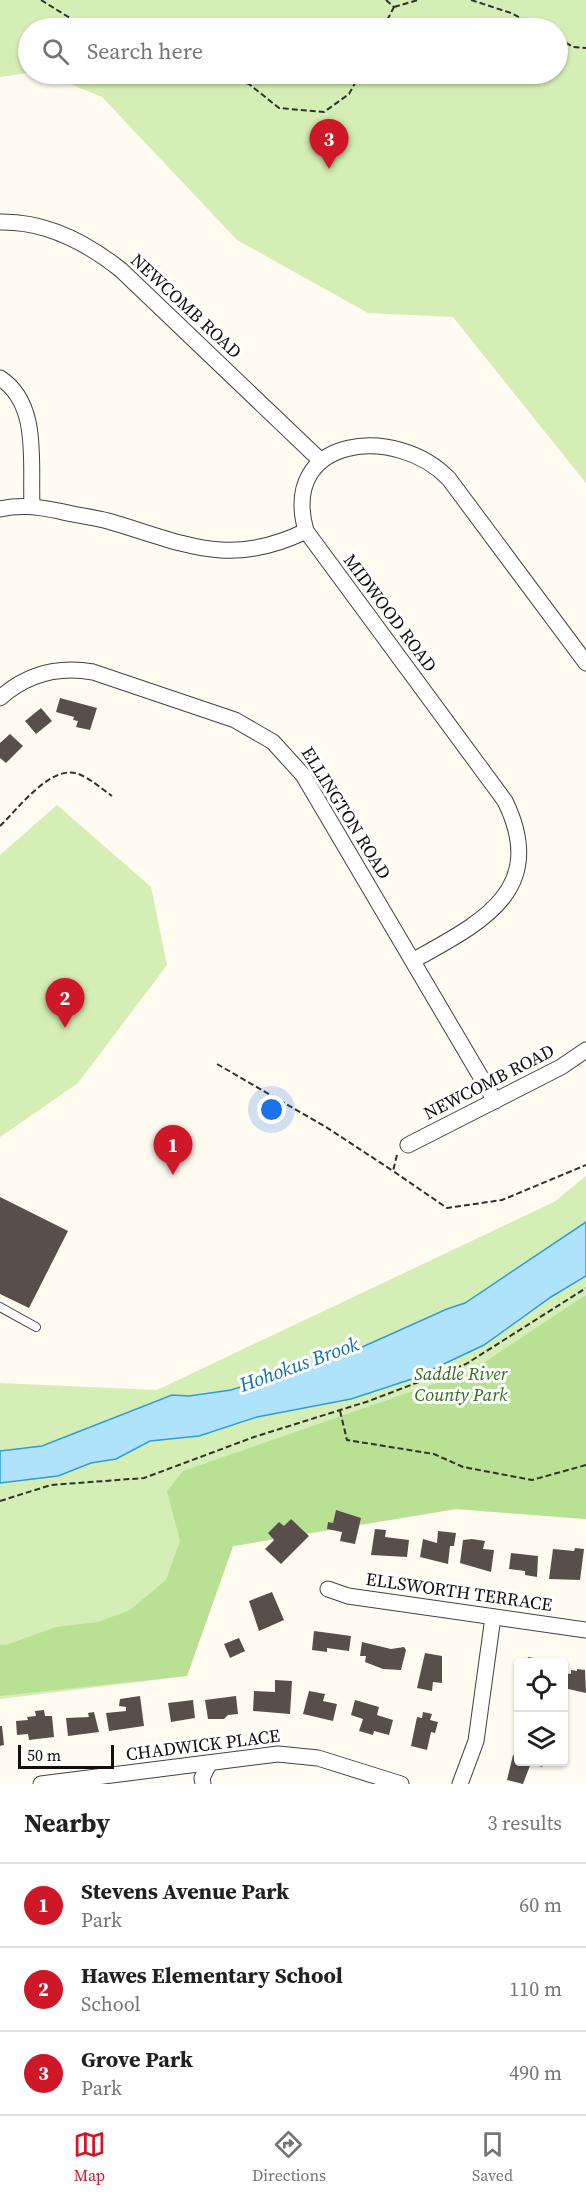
<!DOCTYPE html>
<html lang="en">
<head>
<meta charset="utf-8">
<style>
	body { margin:0; font-family:"Source Serif 4",serif; background:#f2f2f2; color:#202124 }
	.controls { position:absolute; right:18px; bottom:18px; display:grid; overflow:hidden; border-radius:6px; box-shadow:0 2px 4px #0004 }
	.controls button { width:54px; height:54px; display:grid; place-items:center; padding:0; border:0; border-bottom:2px solid #e0e0e0; background:#fff; color:#202124; font:30px sans-serif }
	.scale { position:absolute; left:18px; bottom:15px; width:96px; box-sizing:border-box; padding-left:6px; border:3px solid #0f0f0f; border-top:0; font-size:16px; line-height:21px; white-space:nowrap; color:#0f0f0f; -webkit-text-stroke:4px #fff; paint-order:stroke }
	.you { position:absolute; left:272px; top:1110px; width:21px; height:21px; margin:-15px; border:4px solid #fff; border-radius:50%; background:#1a73e8; box-shadow:0 0 0 9px #1a73e833 }
	.badge { display:grid; place-items:center; width:39px; height:39px; border-radius:50%; background:#ce1828; color:#fff; font-size:20px; font-weight:700 }
	.pin { position:absolute; translate:-50% -50px; filter:drop-shadow(0 2px 3px #0008) }
	.pin::after { content:''; position:absolute; top:32px; width:21px; height:18px; background:inherit; clip-path:polygon(0 0,100% 0,50% 100%) }
	.list { margin:0; padding:0; list-style:none }
	h2 { display:flex; justify-content:space-between; align-items:center; height:78px; margin:0; padding:0 24px; font-size:26px }
	h2 small { font-size:20px; font-weight:400; color:#757577 }
	.list li { display:grid; grid-template-columns:39px 1fr auto; gap:18px; align-items:center; box-sizing:border-box; height:84px; padding:0 24px; border-top:2px solid #e0e0e0 }
	.list b { display:block; font-size:22px; white-space:nowrap }
	.list p { margin:0; font-size:20px; white-space:nowrap; color:#757577 }
	.list em { font-size:20px; font-style:normal; color:#757577 }
	.icon { flex:none; width:33px; height:33px; fill:none; stroke:currentColor; stroke-width:2; stroke-linecap:round; stroke-linejoin:round }
	.map { position:relative; flex:none; width:586px; height:1784px; overflow:hidden }
	.search { position:absolute; background:#fff; box-shadow:0 2px 4px #0004; left:18px; right:18px; top:18px; height:66px; display:flex; align-items:center; gap:15px; box-sizing:border-box; padding:0 21px; border-radius:33px; color:#757577; font-size:22px }
	.sheet { height:330px; background:#fff }
	nav { display:flex; justify-content:space-around; align-items:center; box-sizing:border-box; height:84px; border-top:2px solid #e0e0e0; background:#fff; font-size:16px; color:#757577 }
	nav a { display:grid; justify-items:center; gap:3px }
	nav .on { color:#ce1828 }
	.map>svg:first-child { display:block }
</style>
</head>
<body>
<div class="map">
<svg width="586" height="1784" viewBox="0 0 586 1784">
	<rect width="100%" height="100%" fill="#fffbf0"/>
	<!-- green -->
	<g fill="#d5eeb5">
		<polygon points="0,0 586,0 586,483 453,317 368,313 237,240 102,97 46,74 558,74 558,28 28,28 28,73 0,77"/>
		<polygon points="57,805 151,887 167,965 78,1083 0,1137 0,855"/>
		<polygon points="586,1176 586,1519 456,1509 233,1546 187,1676 0,1699 0,1383 157,1390 554,1202"/>
	</g>
	<!-- forest -->
	<polygon fill="#b9e193" points="586,1295 586,1519 456,1509 233,1546 187,1676 0,1696 0,1645 6,1645 56,1627 98,1622 130,1610 166,1580 180,1541 167,1491 183,1471 471,1371"/>
	<!-- water -->
	<polygon fill="#afe3fc" stroke="#2e9ddb" stroke-width="1.5" points="586,1222 586,1276 551,1297 484,1345 412,1379 351,1399 257,1417 199,1436 150,1441 116,1459 91,1463 58,1476 0,1483 0,1451 42,1446 172,1395 189,1396 231,1390 351,1352 447,1309 465,1303"/>
	<!-- building -->
	<g fill="#594f4a">
		<polygon points="60,698 97,708 90,730 76,727 78,721 73,720 74,717 56,712"/>
		<polygon points="41,708 52,721 36,734 25,721"/>
		<polygon points="10,734 23,746 6,763 0,758 0,743"/>
		<polygon points="0,1197 68,1231 29,1308 0,1294"/>
		<polygon points="336,1510 361,1518 355,1544 340,1541 342,1532 327,1529 328,1522 333,1523"/>
		<polygon points="291,1519 309,1536 281,1564 265,1549 274,1540 268,1533 279,1522 284,1526"/>
		<polygon points="375,1529 386,1530 385,1537 409,1540 407,1557 371,1555"/>
		<polygon points="438,1531 456,1533 454,1546 450,1546 448,1564 420,1557 423,1539 437,1543"/>
		<polygon points="472,1539 485,1541 483,1549 494,1550 491,1572 460,1563 463,1540"/>
		<polygon points="575,1548 584,1549 580,1580 549,1579 553,1549 574,1551"/>
		<polygon points="511,1553 538,1556 537,1577 525,1575 525,1571 509,1569"/>
		<polygon points="272,1592 284,1620 259,1631 249,1601"/>
		<polygon points="314,1631 351,1636 349,1651 327,1648 327,1652 312,1650"/>
		<polygon points="239,1638 245,1651 230,1658 224,1644"/>
		<polygon points="362,1642 391,1649 404,1647 406,1650 401,1670 383,1669 365,1662 366,1656 360,1656"/>
		<polygon points="425,1653 442,1656 442,1683 433,1682 432,1691 417,1688"/>
		<polygon points="528,1657 545,1660 545,1662 527,1662"/>
		<polygon points="577,1669 585,1670 586,1693 564,1688 564,1673 571,1674 571,1670 577,1671"/>
		<polygon points="275,1680 292,1681 290,1714 253,1711 254,1691 275,1692"/>
		<polygon points="309,1691 325,1694 323,1701 337,1704 333,1721 303,1714"/>
		<polygon points="140,1696 144,1726 109,1731 106,1713 126,1711 126,1707 119,1706 120,1699"/>
		<polygon points="236,1696 238,1714 228,1715 224,1719 208,1719 205,1700"/>
		<polygon points="193,1700 195,1718 171,1722 168,1703"/>
		<polygon points="355,1700 379,1707 377,1715 393,1720 389,1735 374,1731 373,1735 359,1731 363,1719 351,1715"/>
		<polygon points="44,1710 45,1716 52,1716 54,1737 29,1740 28,1734 17,1735 16,1721 28,1720 27,1717 36,1716 35,1711"/>
		<polygon points="94,1712 99,1732 68,1736 66,1718 89,1717 88,1713"/>
		<polygon points="423,1712 432,1714 430,1720 438,1722 435,1733 431,1732 427,1750 411,1746 417,1717 422,1718"/>
		<polygon points="0,1726 2,1726 4,1745 0,1746"/>
		<polygon points="518,1751 518,1762 544,1762 542,1767 531,1763 523,1784 507,1780 513,1755 516,1756"/>
	</g>
	<g fill="none" stroke-linecap="round" stroke-linejoin="round">
		<defs>
			<polyline id="service" points="0,1307 36,1327"/>
			<g id="minor">
				<path d="M0 222C46 221 86 242 121 270L321 461"/>
				<path d="M0 378C40 404 30 462 32 505"/>
				<path d="M0 509C21 504 38 507 59 511 75 515 91 517 108 521 184 543 228 569 306 531"/>
				<path d="M0 698C27 674 58 666 93 672L235 720 273 742 303 775 495 1101"/>
				<path d="M414 960C480 923 549 891 505 801L306 531C279 435 397 424 449 479L586 663"/>
				<polyline points="408,1145 561,1067 586,1050"/>
				<polyline points="328,1589 348,1596 586,1630"/>
				<polyline points="41,1784 278,1754 318,1758 401,1784"/>
				<polyline points="203,1784 202,1778 209,1764"/>
				<polyline points="460,1784 476,1741 493,1617"/>
			</g>
		</defs>
		<!-- service casing -->
		<use href="#service" stroke="#424242" stroke-width="10"/>
		<!-- minor casing -->
		<use href="#minor" stroke="#424242" stroke-width="17"/>
		<!-- path -->
		<g stroke="#313131" stroke-width="2" stroke-dasharray="6 3" stroke-linecap="butt">
			<polyline points="41,0 86,28"/>
			<polyline points="386,0 394,7"/>
			<polyline points="471,0 511,13 540,28"/>
			<polyline points="394,7 418,0"/>
			<polyline points="383,28 394,7"/>
			<polyline points="558,38 573,47 586,48"/>
			<polyline points="221,74 249,84 279,108 324,112 349,94 360,74"/>
			<path d="M0 826C19 808 53 761 81 775 92 780 102 789 112 796"/>
			<polyline points="217,1064 326,1127 393,1171"/>
			<polyline points="397,1155 393,1171 447,1208 502,1200 586,1165"/>
			<polyline points="340,1411 347,1440 434,1454 463,1467 532,1480 586,1465"/>
			<polyline points="0,1501 51,1485 144,1478 254,1437 369,1401 466,1364 586,1288"/>
		</g>
		<!-- service -->
		<use href="#service" stroke="#fff" stroke-width="8"/>
		<!-- minor -->
		<use href="#minor" stroke="#fff" stroke-width="15"/>
	</g>
	<g text-anchor="middle" stroke-width="6" stroke-linejoin="round" paint-order="stroke">
		<!-- street labels -->
		<g font-size="18" fill="#0f0f0f" stroke="#fff">
			<text transform="translate(186 306) rotate(43)" y="6">NEWCOMB ROAD</text>
			<text transform="translate(390 613) rotate(53)" y="6">MIDWOOD ROAD</text>
			<text transform="translate(346 813) rotate(58)" y="6">ELLINGTON ROAD</text>
			<text transform="translate(489 1082) rotate(-27)" y="6">NEWCOMB ROAD</text>
			<text transform="translate(459 1592) rotate(8)" y="6">ELLSWORTH TERRACE</text>
			<text transform="translate(203 1745) rotate(-7)" y="6">CHADWICK PLACE</text>
		</g>
		<!-- park labels -->
		<g font-size="18" font-style="italic" fill="#2d6e17" stroke="#fff">
			<text x="461" y="1380">Saddle River<tspan x="461" dy="21">County Park</tspan></text>
		</g>
		<!-- water labels -->
		<g font-size="20" font-style="italic" fill="#0a6eae" stroke="#fff">
			<text transform="translate(299 1364) rotate(-20)" y="7">Hohokus Brook</text>
		</g>
	</g>
</svg>
<div class="controls">
<button><svg class="icon" aria-label="locate" viewBox="0 0 24 24"><circle cx="12" cy="12" r="6"/><path d="M12 2v4M12 18v4M2 12h4M18 12h4"/></svg></button>
<button><svg class="icon" aria-label="layers" viewBox="0 0 24 24"><path d="M12 4l9 5-9 5-9-5zM3 14l9 5 9-5"/></svg></button>
</div>
<div class="scale">50 m</div>
<div class="you"></div>
<div class="pin badge" style="left:173px;top:1175px">1</div>
<div class="pin badge" style="left:65px;top:1028px">2</div>
<div class="pin badge" style="left:329px;top:169px">3</div>
<div class="search"><svg class="icon" aria-label="search" viewBox="0 0 24 24"><circle cx="10" cy="10" r="6"/><path d="M15 15l6 6"/></svg>Search here</div>
</div>
<section class="sheet">
<h2>Nearby<small>3 results</small></h2>
<ul class="list">
<li><span class="badge">1</span><div><b>Stevens Avenue Park</b><p>Park</p></div><em>60 m</em></li>
<li><span class="badge">2</span><div><b>Hawes Elementary School</b><p>School</p></div><em>110 m</em></li>
<li><span class="badge">3</span><div><b>Grove Park</b><p>Park</p></div><em>490 m</em></li>
</ul>
</section>
<nav>
<a class="on"><svg class="icon" aria-label="map" viewBox="0 0 24 24"><path d="M3 6l6-2 6 2 6-2v14l-6 2-6-2-6 2zM9 4v14M15 6v14"/></svg>Map</a>
<a><svg class="icon" aria-label="directions" viewBox="0 0 24 24"><path d="M12 3l9 9-9 9-9-9zM9 14v-3h6M13 9l2 2-2 2"/></svg>Directions</a>
<a><svg class="icon" aria-label="saved" viewBox="0 0 24 24"><path d="M7 4h10v16l-5-4-5 4z"/></svg>Saved</a>
</nav>
</body>
</html>
